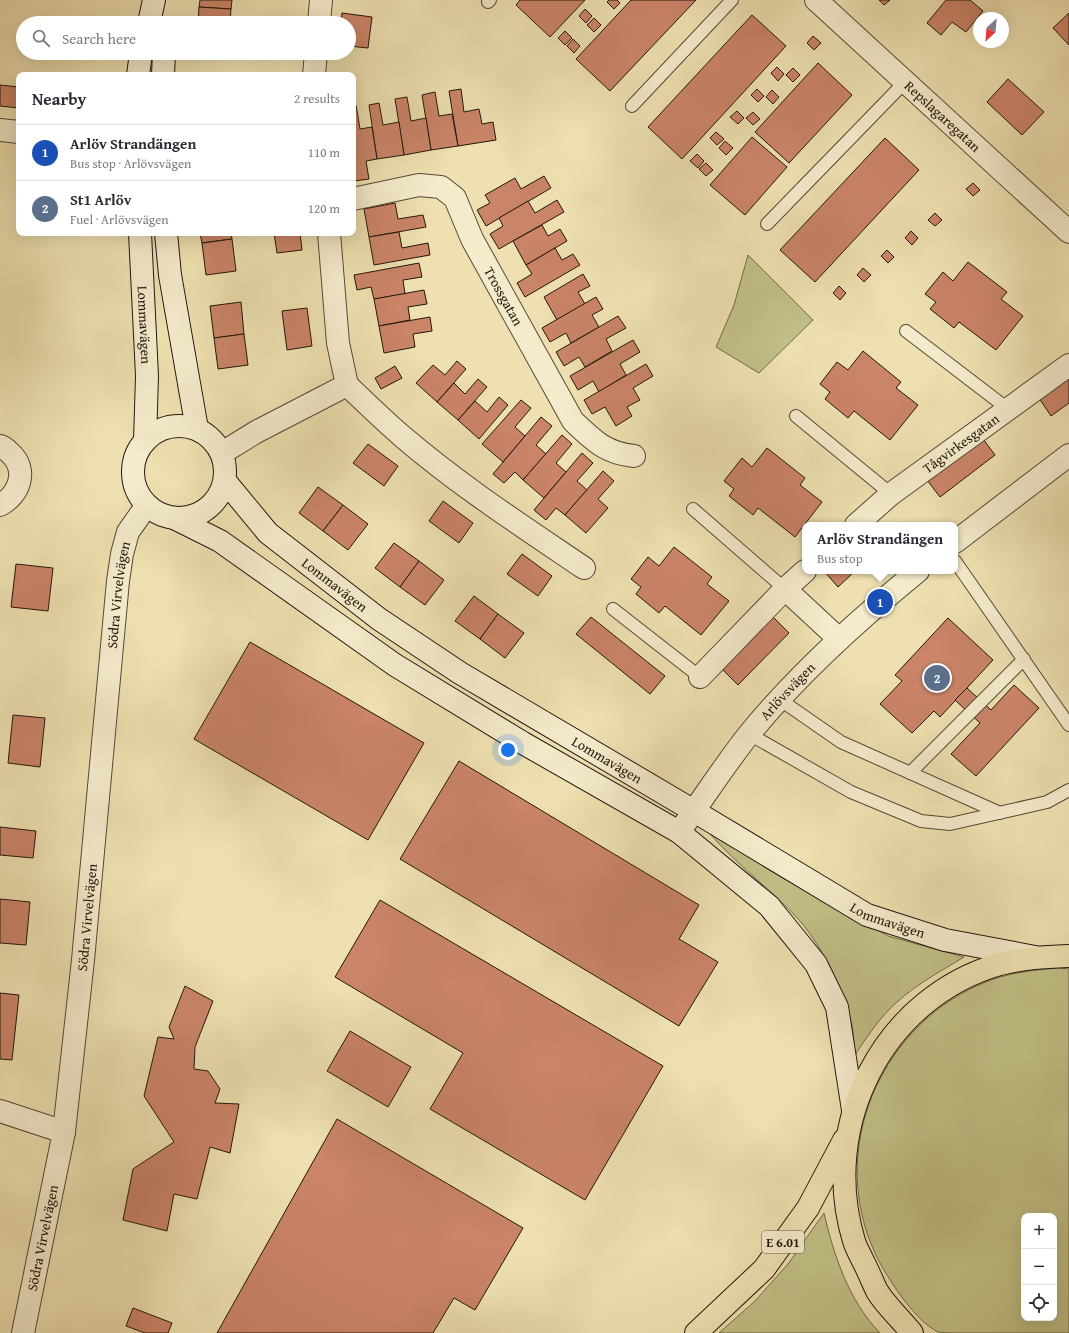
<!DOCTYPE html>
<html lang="en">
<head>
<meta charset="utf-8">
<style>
	body { margin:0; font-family:"Gentium Book Plus",serif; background:#f2f2f3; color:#2b2b33 }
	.controls { position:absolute; right:12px; bottom:12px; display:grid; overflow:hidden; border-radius:8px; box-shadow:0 4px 16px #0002 }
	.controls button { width:36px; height:36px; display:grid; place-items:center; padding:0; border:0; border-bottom:1px solid #e1e1e2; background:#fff; color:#2b2b33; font:20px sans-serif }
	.compass { position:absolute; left:973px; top:12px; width:36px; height:36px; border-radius:50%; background:#fff; box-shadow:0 4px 16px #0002; rotate:206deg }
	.you { position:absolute; left:508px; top:750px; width:14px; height:14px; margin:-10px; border:3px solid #fff; border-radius:50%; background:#1a73e8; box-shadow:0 0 0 6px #1a73e833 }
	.badge { display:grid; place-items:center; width:26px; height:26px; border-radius:50%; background:#8f2418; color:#fff; font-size:13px; font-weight:700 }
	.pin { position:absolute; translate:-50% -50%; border:2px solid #fff; box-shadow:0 1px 4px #0006 }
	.popup { position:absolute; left:802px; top:522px; width:156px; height:52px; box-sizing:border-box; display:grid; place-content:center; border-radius:8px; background:#fff; filter:drop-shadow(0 1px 3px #0005); font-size:13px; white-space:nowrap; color:#7c7c81 }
	.popup b { font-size:15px; color:#2b2b33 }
	.popup::after { content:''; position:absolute; left:50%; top:100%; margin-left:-8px; border:8px solid transparent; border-top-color:#fff }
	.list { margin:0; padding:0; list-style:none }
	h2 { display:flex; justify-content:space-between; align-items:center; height:52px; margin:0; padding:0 16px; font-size:17px }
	h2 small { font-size:13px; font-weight:400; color:#7c7c81 }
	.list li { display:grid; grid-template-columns:26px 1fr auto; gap:12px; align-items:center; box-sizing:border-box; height:56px; padding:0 16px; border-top:1px solid #e1e1e2 }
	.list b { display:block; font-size:15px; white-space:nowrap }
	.list p { margin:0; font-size:13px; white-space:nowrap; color:#7c7c81 }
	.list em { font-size:13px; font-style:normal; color:#7c7c81 }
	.icon { flex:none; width:22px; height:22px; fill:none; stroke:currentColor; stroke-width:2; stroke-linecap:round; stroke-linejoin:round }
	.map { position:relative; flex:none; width:1069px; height:1333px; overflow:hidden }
	.search { position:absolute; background:#fff; box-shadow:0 4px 16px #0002; left:16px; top:16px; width:340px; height:44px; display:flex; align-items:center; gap:10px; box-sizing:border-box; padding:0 14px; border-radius:22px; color:#7c7c81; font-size:15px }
	.panel { position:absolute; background:#fff; box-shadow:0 4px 16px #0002; left:16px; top:72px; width:340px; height:164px; border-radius:8px }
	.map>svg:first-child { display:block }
</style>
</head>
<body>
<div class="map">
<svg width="1069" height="1333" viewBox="0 0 1069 1333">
	<rect width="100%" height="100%" fill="#eee0b0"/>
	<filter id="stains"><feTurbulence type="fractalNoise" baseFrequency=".005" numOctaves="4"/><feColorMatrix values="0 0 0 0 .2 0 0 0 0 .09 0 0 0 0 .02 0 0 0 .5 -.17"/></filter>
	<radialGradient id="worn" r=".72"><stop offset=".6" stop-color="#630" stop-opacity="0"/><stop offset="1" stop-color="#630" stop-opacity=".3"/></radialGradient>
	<!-- green -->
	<g fill="#c1c086" stroke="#726b4a" fill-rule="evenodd">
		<polygon points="748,255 813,320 759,373 716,347 734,305"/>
		<path d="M710 834 781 877 888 936 964 957C941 971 917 984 897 1002 880 1017 867 1037 855 1055 854 1046 854 1035 852 1025 843 989 824 949 799 920 771 889 737 865 710 834Z"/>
		<path d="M1059 968 1069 969V1333C1035 1333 1001 1333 967 1333 959 1333 945 1333 938 1332 916 1321 893 1286 881 1265 824 1161 874 1030 981 984 1006 973 1032 970 1059 968ZM1024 1216H1054V1318H1024Z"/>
		<path d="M824 1213C834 1256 849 1301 880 1333H719L755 1301 788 1264Z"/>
	</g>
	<!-- building -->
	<g fill="#ca8468" stroke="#22160d">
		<polygon points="200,0 232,0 231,9 199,7"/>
		<polygon points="520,0 585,0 550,37 516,5"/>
		<polygon points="609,0 617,0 620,3 614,9 607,2"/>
		<polygon points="631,0 696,0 610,91 576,59"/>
		<polygon points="879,0 890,0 884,5"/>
		<polygon points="946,0 970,0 983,11 966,32 952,22 941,35 927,23"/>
		<polygon points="199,7 231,9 230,23 198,23"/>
		<polygon points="585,9 592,16 586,23 579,16"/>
		<polygon points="342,13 372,17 368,48 349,46 349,23 341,23"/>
		<polygon points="1069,13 1069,45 1053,28"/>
		<polygon points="752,15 786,46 682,159 648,127"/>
		<polygon points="594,18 601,25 594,32 587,25"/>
		<polygon points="565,31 572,38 565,45 558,38"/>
		<polygon points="813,36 821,43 814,50 807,43"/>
		<polygon points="573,39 580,46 574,53 567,46"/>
		<polygon points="818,63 852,95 789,163 755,132"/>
		<polygon points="777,67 784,74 778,81 771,73"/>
		<polygon points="793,68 800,75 793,82 786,75"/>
		<polygon points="1008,79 1044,112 1022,135 987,102"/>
		<polygon points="0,85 19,87 19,108 0,106"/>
		<polygon points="461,89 464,112 479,109 482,124 493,122 496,140 458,146 449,91"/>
		<polygon points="757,89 764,96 758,102 751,95"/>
		<polygon points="772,90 779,97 773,104 766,97"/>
		<polygon points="435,92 439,116 452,114 458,146 431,150 422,95"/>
		<polygon points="407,97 411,121 426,118 431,150 404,155 395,99"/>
		<polygon points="379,103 383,125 399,122 404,155 377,159 369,105"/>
		<polygon points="356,105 360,129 372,127 377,159 366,161 369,179 354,181 353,106"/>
		<polygon points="737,111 744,118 738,124 730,117"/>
		<polygon points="753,112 760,119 753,125 746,118"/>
		<polygon points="716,132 724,139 717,145 710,138"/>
		<polygon points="752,137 787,167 745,215 710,185"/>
		<polygon points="885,138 919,170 815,282 780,250"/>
		<polygon points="725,141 733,148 726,155 719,148"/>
		<polygon points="697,154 704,161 698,168 690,161"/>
		<polygon points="706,163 713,170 706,176 699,169"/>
		<polygon points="544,176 551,188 486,226 477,210 490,203 485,195 515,178 521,189"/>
		<polygon points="973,183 980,190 973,196 966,189"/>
		<polygon points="557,200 564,212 499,249 490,234 503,226 499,218 528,201 535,213"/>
		<polygon points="395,203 398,219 423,215 426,227 369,237 364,209"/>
		<polygon points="935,213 942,220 935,226 928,220"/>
		<polygon points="542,225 548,236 560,229 567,241 526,265 513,241"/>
		<polygon points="911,231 918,238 912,245 905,238"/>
		<polygon points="399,232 402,248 428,243 430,255 374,265 369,237"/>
		<polygon points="200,233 231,233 232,239 202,243"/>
		<polygon points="274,233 300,233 302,250 277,253"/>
		<polygon points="232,239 236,271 206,275 202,243"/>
		<polygon points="555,248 562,260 573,254 580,265 525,297 517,283 532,274 526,265"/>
		<polygon points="887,250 894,257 888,263 881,256"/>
		<polygon points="968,262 1007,292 1001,299 1023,316 996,350 959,322 954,328 930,309 936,302 925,294 943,272 953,281"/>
		<polygon points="419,263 422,277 403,280 405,294 374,299 371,287 357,290 354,275"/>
		<polygon points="863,268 871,275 864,282 857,275"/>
		<polygon points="583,274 590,286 578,292 585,304 557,320 544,297"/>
		<polygon points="839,286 846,293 840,300 833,293"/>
		<polygon points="424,290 427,304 408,307 410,320 379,326 374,299"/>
		<polygon points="596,297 603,309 592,315 599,327 571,343 566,333 550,342 542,328"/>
		<polygon points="241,302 244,334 214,338 210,306"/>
		<polygon points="307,308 312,346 287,350 282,311"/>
		<polygon points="618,316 626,328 606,339 612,351 585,367 579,357 564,366 556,352"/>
		<polygon points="430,317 432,331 413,334 415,347 384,353 379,326"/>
		<polygon points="244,334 248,365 218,369 214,338"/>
		<polygon points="633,340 640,352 620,364 626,375 599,392 593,381 578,390 570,376"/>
		<polygon points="863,351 901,382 896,388 918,405 890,440 854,411 848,418 825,399 830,392 820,384 837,362 848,370"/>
		<polygon points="457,361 466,369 437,402 416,383 433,365 445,375"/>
		<polygon points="646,364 653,376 633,388 640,400 627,407 632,416 616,426 605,407 592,414 584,400"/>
		<polygon points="395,366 402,378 381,389 375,378"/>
		<polygon points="1069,378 1069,403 1051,416 1039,398"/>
		<polygon points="478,379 487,387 458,420 437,402 454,383 465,394"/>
		<polygon points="499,397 508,405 479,439 458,420 475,401 487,412"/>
		<polygon points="521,400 531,408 515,427 525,436 503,462 482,444"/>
		<polygon points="541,417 552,426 536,445 546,454 523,480 515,472 504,483 493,474"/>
		<polygon points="562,435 572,444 556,463 566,472 544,498 523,480"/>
		<polygon points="983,439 995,455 940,497 927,480"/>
		<polygon points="368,444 398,466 384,486 353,463"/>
		<polygon points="767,448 805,478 800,485 822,502 795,537 758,508 753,515 729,496 734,489 724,481 742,458 752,467"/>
		<polygon points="582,453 593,463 577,481 587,490 565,515 556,508 546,520 534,510"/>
		<polygon points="603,471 614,481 598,499 608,508 586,533 565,515"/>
		<polygon points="318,487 343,505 323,531 299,513"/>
		<polygon points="443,501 473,523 459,543 429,521"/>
		<polygon points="343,505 368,524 348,550 323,531"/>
		<polygon points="394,543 419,561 400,587 375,568"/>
		<polygon points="674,547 712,577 707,584 729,601 701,635 665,606 659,613 636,594 641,587 631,579 648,557 659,566"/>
		<polygon points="522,554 552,576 538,596 507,574"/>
		<polygon points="419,561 444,580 425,605 400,587"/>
		<polygon points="16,564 53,568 48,611 11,607"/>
		<polygon points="824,571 855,571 838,587"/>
		<polygon points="474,596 498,614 480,639 455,621"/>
		<polygon points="498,614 524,633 505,658 480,639"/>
		<polygon points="591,617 665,676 650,694 576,634"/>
		<polygon points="773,617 789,633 738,685 722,669"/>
		<polygon points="948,618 993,660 940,717 934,711 912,733 880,704 902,681 895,675"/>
		<polygon points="250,642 424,743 368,840 194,739"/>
		<polygon points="1014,685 1039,708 976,776 951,754 980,723 955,700 967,688 991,710"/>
		<polygon points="13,715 45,718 40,767 8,763"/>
		<polygon points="459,761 699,905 679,939 718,962 679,1026 400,859"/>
		<polygon points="0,827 36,831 33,858 0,855"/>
		<polygon points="0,899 30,902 26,945 0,943"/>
		<polygon points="380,900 663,1066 585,1200 430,1109 463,1053 335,977"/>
		<polygon points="185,986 213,1001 195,1047 194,1069 208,1071 220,1089 215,1103 239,1104 230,1153 210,1147 197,1199 174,1194 167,1231 123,1220 133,1169 174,1142 144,1096 158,1037 174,1039 169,1027"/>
		<polygon points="0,993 19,995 12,1060 0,1059"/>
		<polygon points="350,1031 411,1067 388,1107 327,1071"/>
		<polygon points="337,1119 523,1228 475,1310 454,1298 433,1333 217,1333"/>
		<polygon points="133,1308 172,1323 168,1333 145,1333 126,1326"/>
	</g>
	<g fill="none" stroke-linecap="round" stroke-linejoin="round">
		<defs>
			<g id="lane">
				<polyline points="488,2 490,0"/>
				<polyline points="632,106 732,0"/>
				<polyline points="767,224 905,82"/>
				<polyline points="906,331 1008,409"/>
				<polyline points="796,416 891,494"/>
				<polyline points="693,509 785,589"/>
				<polyline points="955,561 1069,725"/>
				<polyline points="613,609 700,677"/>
				<polyline points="779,699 841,742 1000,813"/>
				<polyline points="749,734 851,792 921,821 950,824 1047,802 1069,790"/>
				<polyline points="910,773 1024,659"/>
			</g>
			<g id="street">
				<path id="s1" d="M816 0 1069 232"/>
				<polyline points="319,23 321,0"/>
				<polyline points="314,75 316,53"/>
				<polyline points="0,130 19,132"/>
				<path id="s2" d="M353 199 419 185 441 187 455 198 472 239 573 421C593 440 605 453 634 456"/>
				<path d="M347 385C365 402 383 420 403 437 459 485 522 526 584 568"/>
				<path d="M0 446C4 447 7 450 10 453 29 470 19 495 0 505"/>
				<polyline points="222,453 256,432 347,385 338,343 329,233"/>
				<path id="s3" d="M856 525 891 494 1069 365"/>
				<polyline points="955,542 1069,455"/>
				<polyline points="785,589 839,639"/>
				<polyline points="700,677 785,589 805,571"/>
				<path id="s4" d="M679 832C703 799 725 764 750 733 799 673 858 620 918 571"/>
				<polyline points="0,1111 64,1132"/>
				<path id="s5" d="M23 1333 64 1132 83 960 118 581 122 554 128 532 147 505"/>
			</g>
			<g id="secondary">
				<polyline points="149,23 154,0"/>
				<polyline points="138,75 141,53"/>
				<polyline points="163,75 164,53"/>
				<path id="s6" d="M140 233 147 376 145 441"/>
				<polyline points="166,233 170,275 197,429"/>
				<circle cx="179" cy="472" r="46"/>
				<path id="s7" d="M225 481 268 533 379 619 460 673 694 811 867 915 945 940 1035 957"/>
				<polyline points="174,518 220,541 395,665 523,743 679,832 769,906 816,964 837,1007 853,1110"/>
			</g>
			<g id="highway">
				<polyline points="696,1333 764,1269 808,1208 844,1140"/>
				<path d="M912 1333C901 1319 886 1306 877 1291 872 1281 868 1270 863 1261 860 1254 856 1248 854 1241 819 1126 882 998 1000 964 1023 958 1046 957 1069 956"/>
			</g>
		</defs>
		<!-- lane casing -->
		<use href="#lane" stroke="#554836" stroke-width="14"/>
		<!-- street casing -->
		<use href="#street" stroke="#554836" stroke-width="24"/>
		<!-- secondary casing -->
		<use href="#secondary" stroke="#22160d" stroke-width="24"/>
		<!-- highway casing -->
		<use href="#highway" stroke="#22160d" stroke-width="24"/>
		<!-- lane -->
		<use href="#lane" stroke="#f4ebcc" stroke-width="12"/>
		<!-- street -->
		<use href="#street" stroke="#f4ebcc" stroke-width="22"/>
		<!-- secondary -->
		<use href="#secondary" stroke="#f4ebcc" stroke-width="22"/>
		<!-- highway -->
		<use href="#highway" stroke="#eee0b0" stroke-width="22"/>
	</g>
	<g text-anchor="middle" stroke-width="3" stroke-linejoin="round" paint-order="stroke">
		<!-- shield labels -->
		<rect fill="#f4ebcc" stroke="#615646" stroke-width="1" x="762" y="1231" width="42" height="22" rx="3"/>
		<g font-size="13" font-weight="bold" fill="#22160d">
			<text x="783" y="1247">E 6.01</text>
		</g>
		<!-- street labels -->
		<g font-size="14" fill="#22160d" stroke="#f4ebcc">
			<text dy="5" stroke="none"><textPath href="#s1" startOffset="172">Repslagaregatan</textPath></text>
			<text dy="5" stroke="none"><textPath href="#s2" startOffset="217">Trossgatan</textPath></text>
			<text dy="5" stroke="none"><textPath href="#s6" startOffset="92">Lommavägen</textPath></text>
			<text dy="5" stroke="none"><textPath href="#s3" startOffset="133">Tågvirkesgatan</textPath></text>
			<text dy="5" stroke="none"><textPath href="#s7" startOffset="152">Lommavägen</textPath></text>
			<text dy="5" stroke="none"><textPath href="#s5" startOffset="745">Södra Virvelvägen</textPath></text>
			<text dy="5" stroke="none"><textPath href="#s4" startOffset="178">Arlövsvägen</textPath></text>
			<text dy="5" stroke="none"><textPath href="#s7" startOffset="476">Lommavägen</textPath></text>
			<text dy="5" stroke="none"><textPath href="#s5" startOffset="421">Södra Virvelvägen</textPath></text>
			<text dy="5" stroke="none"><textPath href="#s7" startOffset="800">Lommavägen</textPath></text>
			<text dy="5" stroke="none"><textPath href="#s5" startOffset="97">Södra Virvelvägen</textPath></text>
		</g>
	</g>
	<rect width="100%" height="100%" filter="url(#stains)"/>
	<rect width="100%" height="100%" fill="url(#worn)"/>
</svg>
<div class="controls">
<button>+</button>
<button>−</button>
<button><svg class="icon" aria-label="locate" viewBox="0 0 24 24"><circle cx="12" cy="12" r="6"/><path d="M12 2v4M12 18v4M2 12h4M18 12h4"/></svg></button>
</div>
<svg class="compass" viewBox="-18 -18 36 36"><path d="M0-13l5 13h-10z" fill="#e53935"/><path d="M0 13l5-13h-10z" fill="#7c7c81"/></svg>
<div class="you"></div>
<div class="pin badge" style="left:880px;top:602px;background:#1a4fb4">1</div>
<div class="popup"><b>Arlöv Strandängen</b>Bus stop</div>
<div class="pin badge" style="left:937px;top:678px;background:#5c6f8a">2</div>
<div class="search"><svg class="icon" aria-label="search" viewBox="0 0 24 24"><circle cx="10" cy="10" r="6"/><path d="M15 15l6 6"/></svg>Search here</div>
<section class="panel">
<h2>Nearby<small>2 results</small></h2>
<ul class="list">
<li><span class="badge" style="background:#1a4fb4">1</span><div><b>Arlöv Strandängen</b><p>Bus stop · Arlövsvägen</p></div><em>110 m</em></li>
<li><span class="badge" style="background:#5c6f8a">2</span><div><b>St1 Arlöv</b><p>Fuel · Arlövsvägen</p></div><em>120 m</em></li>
</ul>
</section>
</div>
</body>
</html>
